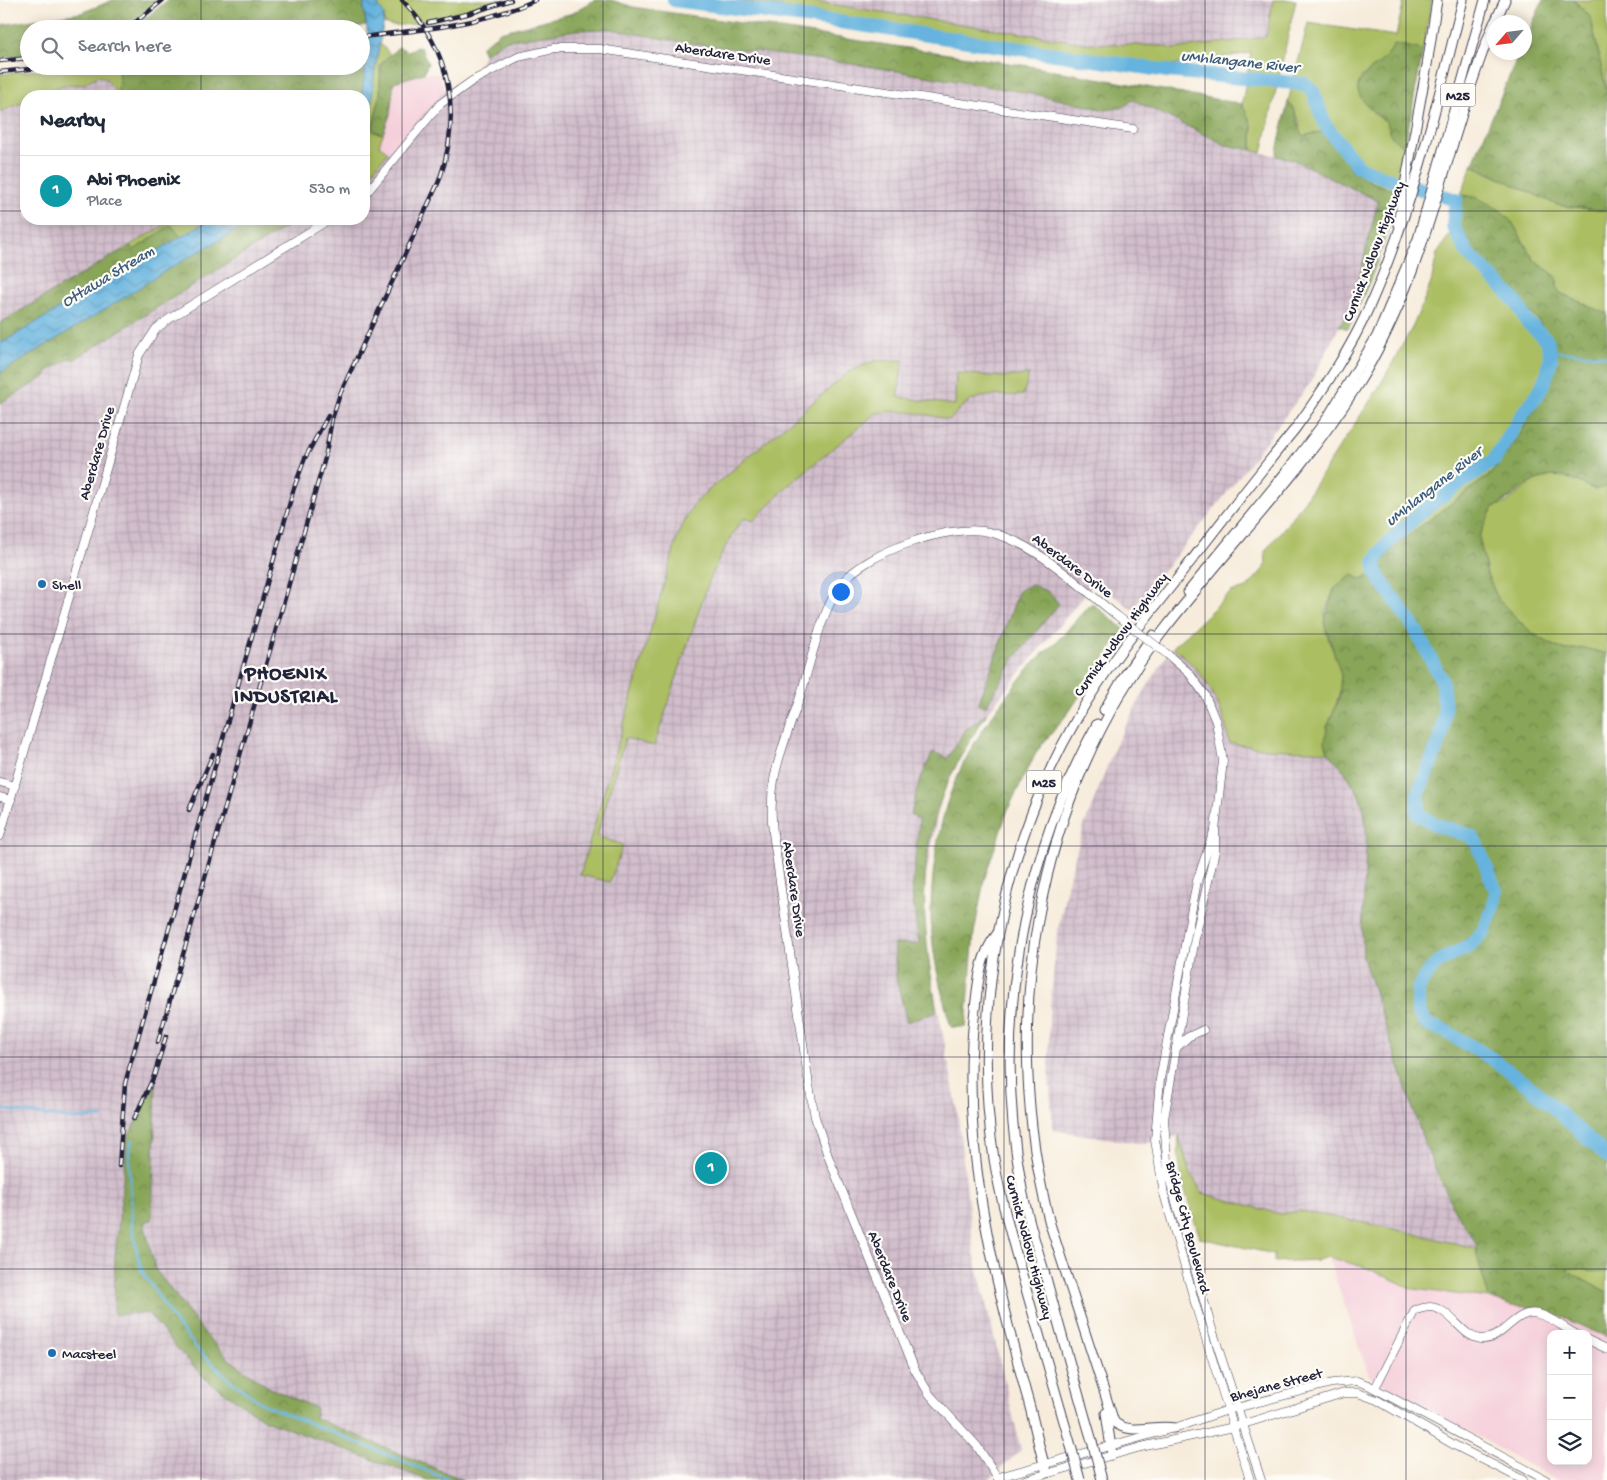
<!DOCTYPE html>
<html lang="en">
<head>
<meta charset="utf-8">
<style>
	body { margin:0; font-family:"Gochi Hand",sans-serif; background:#f2f2f3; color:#1f2937 }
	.controls { position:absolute; right:15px; bottom:15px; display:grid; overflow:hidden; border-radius:10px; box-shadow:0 2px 12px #0003 }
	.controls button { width:45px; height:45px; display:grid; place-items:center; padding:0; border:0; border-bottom:1px solid #e0e1e3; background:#fff; color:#1f2937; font:25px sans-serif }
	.compass { position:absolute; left:1487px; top:15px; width:45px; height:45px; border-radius:50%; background:#fff; box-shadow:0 2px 12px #0003; rotate:242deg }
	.you { position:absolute; left:840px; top:591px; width:18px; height:18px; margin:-12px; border:4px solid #fff; border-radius:50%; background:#1a73e8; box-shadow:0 0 0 8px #1a73e833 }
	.badge { display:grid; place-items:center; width:32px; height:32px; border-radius:50%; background:#1f6fb2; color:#fff; font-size:16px; font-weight:700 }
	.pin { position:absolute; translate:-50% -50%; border:2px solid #fff; box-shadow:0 1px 5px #0006 }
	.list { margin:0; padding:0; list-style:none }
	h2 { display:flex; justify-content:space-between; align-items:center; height:65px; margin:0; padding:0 20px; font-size:21px }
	h2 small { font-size:16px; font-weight:400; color:#747a83 }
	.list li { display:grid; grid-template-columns:32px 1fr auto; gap:15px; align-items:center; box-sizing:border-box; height:70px; padding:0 20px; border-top:1px solid #e0e1e3 }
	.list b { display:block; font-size:19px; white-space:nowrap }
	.list p { margin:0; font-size:16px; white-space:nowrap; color:#747a83 }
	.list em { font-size:16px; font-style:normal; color:#747a83 }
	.icon { flex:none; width:28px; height:28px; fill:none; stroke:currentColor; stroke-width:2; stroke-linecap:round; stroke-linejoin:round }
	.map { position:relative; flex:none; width:1607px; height:1480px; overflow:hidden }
	.search { position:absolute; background:#fff; box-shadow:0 2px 12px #0003; left:20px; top:20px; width:350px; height:55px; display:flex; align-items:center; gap:12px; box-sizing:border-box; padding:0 18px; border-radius:28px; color:#747a83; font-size:19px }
	.panel { position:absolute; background:#fff; box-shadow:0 2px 12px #0003; left:20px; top:90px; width:350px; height:135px; border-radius:20px }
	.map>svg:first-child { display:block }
</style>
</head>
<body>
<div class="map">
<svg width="1607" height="1480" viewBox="0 0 1607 1480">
	<defs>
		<pattern id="industrial-grid" width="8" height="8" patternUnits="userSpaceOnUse" patternTransform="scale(1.25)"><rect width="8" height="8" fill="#d1bdcb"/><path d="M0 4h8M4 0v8" fill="none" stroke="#b3a2af"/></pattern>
		<pattern id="forest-crowns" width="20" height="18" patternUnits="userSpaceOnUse" patternTransform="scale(1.25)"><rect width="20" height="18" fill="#88a558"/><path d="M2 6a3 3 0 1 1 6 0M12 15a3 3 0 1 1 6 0" fill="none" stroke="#6f864a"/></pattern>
		<pattern id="water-waves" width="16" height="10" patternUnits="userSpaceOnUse" patternTransform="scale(1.25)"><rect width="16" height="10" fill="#65b3de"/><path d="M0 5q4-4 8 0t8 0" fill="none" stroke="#5391b5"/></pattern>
	</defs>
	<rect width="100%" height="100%" fill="#fdfcf7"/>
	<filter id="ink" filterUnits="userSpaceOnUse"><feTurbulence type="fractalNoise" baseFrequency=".02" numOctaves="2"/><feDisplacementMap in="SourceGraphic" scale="10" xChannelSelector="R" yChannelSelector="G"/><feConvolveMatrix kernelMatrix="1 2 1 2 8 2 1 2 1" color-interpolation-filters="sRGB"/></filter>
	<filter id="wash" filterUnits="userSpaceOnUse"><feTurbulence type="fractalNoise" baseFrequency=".0096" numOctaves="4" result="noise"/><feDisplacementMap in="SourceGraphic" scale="20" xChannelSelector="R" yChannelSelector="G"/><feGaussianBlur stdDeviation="1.12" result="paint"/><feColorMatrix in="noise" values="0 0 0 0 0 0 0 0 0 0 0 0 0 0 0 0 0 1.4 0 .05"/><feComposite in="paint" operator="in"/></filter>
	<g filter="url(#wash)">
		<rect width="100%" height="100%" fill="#f7ecdb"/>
		<!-- built -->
		<g fill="#f5cfda" fill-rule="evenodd">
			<polygon points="424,73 439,74 445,91 388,152 379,145 390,115 394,82"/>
			<path d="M1328 1257 1367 1268 1413 1289 1489 1298 1511 1306 1540 1308 1607 1337V1480H1556L1369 1376ZM1551 1334H1588V1461H1551Z"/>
		</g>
		<!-- industrial -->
		<g fill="url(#industrial-grid)">
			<polygon points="803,0 1273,0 1266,37 1173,49 1162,46 1086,43"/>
			<polygon points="611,29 675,41 860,65 1039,95 1105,110 1121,108 1133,100 1226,145 1292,159 1378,201 1354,298 1311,382 1222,499 1132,610 1096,581 987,713 964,751 943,794 938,813 923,892 926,948 957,1108 974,1253 1021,1450 988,1480 0,1480 0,403 47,376 45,372 133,323 299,219 364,219 364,182 388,152 445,91 477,70 484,54 504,41 577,30"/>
			<polygon points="98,76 106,79 118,95 343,93 342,96 37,96 64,85 83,84"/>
			<polygon points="26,101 26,219 175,219 0,323 0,112"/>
			<polygon points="1172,647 1190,661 1211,688 1225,720 1229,743 1328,752 1345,772 1358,793 1364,810 1367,836 1362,930 1398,1060 1425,1145 1453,1208 1476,1243 1475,1248 1381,1226 1300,1211 1280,1214 1202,1193 1189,1170 1179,1136 1144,1144 1053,1130 1049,1074 1049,1019 1057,935 1068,881 1084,826 1115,746 1142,695"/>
		</g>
		<!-- grass -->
		<g fill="#abbe62" stroke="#66704e">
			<path d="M375 0H501C481 7 400 33 384 23V15Z"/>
			<polygon points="737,0 803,0 1086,43 1162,46 1173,49 1266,37 1273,0 1296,0 1262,153 1252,150 1252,125 1242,104 1251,53 1165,66"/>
			<polygon points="1404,0 1432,0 1423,50 1395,44 1384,60 1361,77 1374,114 1386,121 1393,138 1405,146 1397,192 1371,182 1353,171 1324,131 1303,136 1299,129 1299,119 1288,102 1308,23 1396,36"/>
			<polygon points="1574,0 1607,0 1607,94 1591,18"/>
			<polygon points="379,42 390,54 380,65 380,97 372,127 374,132 383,134 379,145 388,152 364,182 364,125 372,100 374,75"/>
			<polygon points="79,66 119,66 118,95 106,79 98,76 83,84 64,85 37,96 26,96 26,101 0,112 0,74"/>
			<polygon points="1472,165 1557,205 1607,211 1607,314 1560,293 1557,288 1557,277 1534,260 1512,222 1478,198 1461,195"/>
			<polygon points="175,219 211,219 181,237 171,225 134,250 123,253 122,250"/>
			<path d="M1457 224 1470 253 1538 320 1552 343 1555 358 1551 379 1520 435 1491 474 1393 547 1379 567 1361 580 1334 589C1332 597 1326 607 1325 614 1321 639 1344 660 1341 685 1338 709 1321 728 1328 752L1267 749 1229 743C1223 703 1204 672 1173 647L1231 592 1247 588 1266 566 1265 551 1296 513 1378 389 1413 326 1431 283 1437 253Z"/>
			<path d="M903 360 898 397 955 405 956 373 1002 377 1029 375 1023 395C988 397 973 390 950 420 925 414 902 409 876 413L790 484 753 521 744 518C716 554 703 598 689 640 677 676 666 711 654 746L625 738 597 836 623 845 610 882 580 875 679 532 692 507 704 494 849 372 874 361Z"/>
			<polygon points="1557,475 1576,480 1595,490 1607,486 1607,654 1584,648 1565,650 1554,646 1532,633 1498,599 1487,574 1479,537 1493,507 1506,503 1535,480"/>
			<path d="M1179 1136 1189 1170 1202 1193 1280 1214 1300 1211 1381 1226 1475 1248 1489 1298 1413 1289 1367 1268 1328 1257 1318 1260 1274 1262V1254L1200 1238C1190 1205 1175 1171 1179 1136Z"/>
			<polygon points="1570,1266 1607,1272 1607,1292 1568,1271 1567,1267"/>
		</g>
		<!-- forest -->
		<g fill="url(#forest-crowns)" stroke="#55644a">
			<polygon points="113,0 161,0 124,29 29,29 29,55 0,58 0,25 81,13"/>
			<polygon points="168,0 363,0 366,25 349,29 132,29"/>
			<polygon points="594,0 611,0 633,7 1029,66 1242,104 1252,125 1252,150 1226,145 1133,100 1121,108 1105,110 1039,95 961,82 860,65 675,41 611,29 577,30 504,41 484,54 481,47 500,32 573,13"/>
			<polygon points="1543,0 1574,0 1591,18 1607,94 1607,211 1557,205 1472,165 1519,53 1524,52 1525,40"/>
			<polygon points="361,37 368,37 362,96 342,96 342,93 118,95 119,66 361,66"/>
			<path d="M1395 44 1423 50 1405 146C1401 143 1395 141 1392 137 1388 131 1390 125 1384 120 1328 77 1376 79 1395 44Z"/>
			<polygon points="398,47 408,51 417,47 421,48 428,63 424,73 394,82 390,115 383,134 374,131 373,127 380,97 381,65"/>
			<path d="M1288 102C1300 112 1295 124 1303 136L1324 131 1353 171 1371 182 1397 192C1388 240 1369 286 1348 329L1339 326 1354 298 1378 201 1292 159 1276 156Z"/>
			<path d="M1464 195 1478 198 1500 210 1512 222 1534 260 1557 277V288L1560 293 1607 314V486L1595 490C1576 480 1557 471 1536 480 1520 487 1511 501 1493 507L1479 537 1487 574 1498 599 1532 633 1554 646 1565 650 1584 648 1607 654V1272L1567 1268 1568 1271 1607 1292V1337L1540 1308 1511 1306 1489 1298 1477 1256 1476 1243 1453 1208 1425 1145 1363 958 1362 930 1367 836 1364 810 1358 793 1345 772 1328 752 1325 742 1327 727 1339 698 1341 675 1324 622 1334 589 1352 575 1362 579 1379 567 1393 547 1491 474 1520 435 1551 379 1555 358 1552 343 1538 320 1470 253 1457 224 1458 200Z"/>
			<polygon points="247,219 299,219 73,360 71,358 46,372 47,376 0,403 0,373 123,298 158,275 235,231"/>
			<polygon points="171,225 181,237 0,344 0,323 122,250 124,252 131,246 134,250"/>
			<polygon points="1032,585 1049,592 1059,604 1014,659 986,706 978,705 1019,590"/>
			<path d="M1092 603 1124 629 1069 712 1037 751 1008 809 984 880 974 933 966 1027H951C941 992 932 956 931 919 930 885 937 833 948 800 964 752 997 706 1029 668 1039 655 1054 646 1064 634 1073 623 1082 613 1092 603Z"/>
			<path d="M987 713C971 739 954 765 943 794 915 867 924 937 937 1012L907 1022 897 982 894 944H919L912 893 919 820 911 814 919 782 933 752 948 758 965 730Z"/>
			<polygon points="156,1083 152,1220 144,1222 155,1269 205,1334 229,1359 268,1387 316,1408 315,1418 463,1480 427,1480 265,1420 208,1381 180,1352 148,1313 114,1314 115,1259 127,1139"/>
		</g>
		<!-- water -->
		<g fill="url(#water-waves)" stroke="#446a8c">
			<polygon points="363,0 375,0 384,15 383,25 374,75 372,100 364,125 364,96 362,96 368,37"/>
			<polygon points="211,219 247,219 235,231 158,275 122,299 0,373 0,344"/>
		</g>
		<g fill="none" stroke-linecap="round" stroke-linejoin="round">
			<!-- stream -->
			<g stroke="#65b3de" stroke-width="2.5">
				<polyline points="1547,340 1551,351 1607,356"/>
				<polyline points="0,1109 73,1119 102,1117"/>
				<polyline points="132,1140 129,1154 132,1227 141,1269 177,1325 204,1356 232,1382 263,1404 449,1480"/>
			</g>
			<!-- river -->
			<polyline stroke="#65b3de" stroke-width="14" points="674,0 820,19 1168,71 1305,84 1313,91 1325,125 1358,166 1380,176 1456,200 1453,226 1468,254 1509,294 1518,305 1527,322 1547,340 1551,358 1548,372 1540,391 1522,415 1494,460 1435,501 1417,516 1385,546 1375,561 1377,575 1416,630 1442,681 1445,709 1441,738 1418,793 1418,814 1437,825 1471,836 1477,844 1496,891 1494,906 1484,931 1469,946 1438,962 1426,975 1418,989 1418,1011 1426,1024 1447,1032 1494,1060 1533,1089 1607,1156"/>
		</g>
	</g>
	<g filter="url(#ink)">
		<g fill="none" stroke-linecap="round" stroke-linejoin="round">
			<defs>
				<g id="minor">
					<polyline points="364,196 440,104 472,81 518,57 554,49 600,49 1133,129"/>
					<polyline points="1167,654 1189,673 1205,695 1216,722 1223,761 1215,830 1215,851 1195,938 1164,1119 1168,1174 1212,1329 1261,1480"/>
					<polyline points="0,782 15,786"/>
					<polyline points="0,797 11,800"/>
					<polyline points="1213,834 1197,881 1160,1079 1155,1140 1164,1194 1197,1310 1250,1480"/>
					<polyline points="0,836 139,355 156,329 169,319 330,219"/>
					<polyline points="1176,1048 1188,1037 1203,1030"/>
					<polyline points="1588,1340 1607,1349"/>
					<path d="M1375 1388 1415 1310C1420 1309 1425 1307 1430 1307 1451 1308 1461 1337 1481 1339 1504 1341 1514 1308 1538 1314 1551 1317 1564 1328 1576 1334"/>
					<polyline points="999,1477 1174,1428 1228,1410 1332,1383 1357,1381 1368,1385 1546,1480"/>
					<path d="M999 1480 977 1446 930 1395 915 1370 828 1156 815 1117 809 1085 773 833C771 815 771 798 774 780 779 752 791 724 800 697 810 665 821 611 841 584 866 552 950 523 989 532 1037 543 1081 588 1120 618"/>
					<polyline points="1025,1480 1141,1447 1234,1427 1344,1393 1358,1393 1377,1400 1456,1446 1523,1480"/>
				</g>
				<g id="major">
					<polyline points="1495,22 1505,0"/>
					<polyline points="1398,223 1427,65 1437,0"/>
					<polyline points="1188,592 1291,466 1326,420 1377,336 1418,239 1485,0"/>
					<polyline points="1104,710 1125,675 1153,635"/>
					<path d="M997 934C980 955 978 982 975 1009 959 1139 992 1268 1026 1393 1034 1419 1038 1447 1047 1473"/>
					<polyline points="1106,1413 1112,1455"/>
					<path d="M1174 1428C1154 1424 1131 1436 1114 1422L1050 1224C998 1023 1035 796 1164 630 1228 547 1302 473 1358 384 1428 273 1445 143 1494 23"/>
					<path d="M1092 1441C1076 1387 1061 1332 1046 1278 1037 1247 1026 1215 1021 1183 993 1028 1020 862 1097 724"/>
					<path d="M1071 1446C1056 1394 1041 1342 1026 1289 1014 1246 1001 1203 994 1159 971 1011 1001 850 1076 720 1104 670 1141 624 1177 579 1216 529 1255 478 1295 429 1323 390 1351 349 1370 305 1413 208 1437 103 1463 0"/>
				</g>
			</defs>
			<!-- minor casing -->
			<use href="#minor" stroke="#424053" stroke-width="9"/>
			<!-- major casing -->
			<use href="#major" stroke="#424053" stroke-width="11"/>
			<!-- minor -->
			<use href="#minor" stroke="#fff" stroke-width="8"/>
			<!-- major -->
			<use href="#major" stroke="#fff" stroke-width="9"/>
			<defs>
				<g id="rail">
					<polyline points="428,23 467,14 511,0"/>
					<polyline points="127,29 163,0"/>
					<path d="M361 37C422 30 480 25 536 0"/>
					<polyline points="0,61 29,58"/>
					<polyline points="0,72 58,66"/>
					<polyline points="189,810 213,754"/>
					<path d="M158 1042 325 458 332 419 340 394 439 181C462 115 452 51 402 0"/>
					<polyline points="134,1119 154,1076 166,1036"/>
					<polyline points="119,1166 125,1084 129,1069 294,488 305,458 328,416"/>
				</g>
			</defs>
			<!-- rail casing -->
			<use href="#rail" stroke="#22223b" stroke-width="4.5"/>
			<!-- rail -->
			<use href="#rail" stroke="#fdfcf7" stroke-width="2.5" stroke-dasharray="8" stroke-linecap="butt"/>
			<defs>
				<polyline id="minor-bridge" points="1120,618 1167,654"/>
				<g id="major-bridge">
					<polyline points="1092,1441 1102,1480"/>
					<polyline points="1071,1446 1080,1480"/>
				</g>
			</defs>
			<!-- minor-bridge casing -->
			<use href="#minor-bridge" stroke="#424053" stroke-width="9" stroke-linecap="butt"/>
			<!-- major-bridge casing -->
			<use href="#major-bridge" stroke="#424053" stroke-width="11" stroke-linecap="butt"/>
			<!-- minor-bridge -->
			<use href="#minor-bridge" stroke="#fff" stroke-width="8"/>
			<!-- major-bridge -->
			<use href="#major-bridge" stroke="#fff" stroke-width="9"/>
		</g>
	</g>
	<!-- grid -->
	<path fill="none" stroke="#22223b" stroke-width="1" stroke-opacity="0.55" d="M201 0V29M402 0V1480M603 0V1480M804 0V1480M1004 0V1480M1205 0V1480M1406 0V1480M201 66V96M0 211H26M364 211H1607M201 219V1480M0 423H1607M0 634H1607M0 846H1607M0 1057H1607M0 1269H1607"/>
	<!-- markers -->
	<g fill="#1f6fb2" stroke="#fdfcf7" stroke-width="2">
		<circle cx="42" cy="584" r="5"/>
		<circle cx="52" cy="1353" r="5"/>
	</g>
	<g text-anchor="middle" stroke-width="4.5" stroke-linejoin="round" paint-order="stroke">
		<!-- shield labels -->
		<g fill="#fdfcf7" stroke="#646373" stroke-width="1">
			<rect x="1440.5" y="83.5" width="35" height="23" rx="4"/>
			<rect x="1026.5" y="770.5" width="35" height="23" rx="4"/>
		</g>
		<g font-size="14" font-weight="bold" fill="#22223b">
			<text x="1458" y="100">M25</text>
			<text x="1044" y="787">M25</text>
		</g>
		<!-- street labels -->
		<g font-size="15" fill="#22223b" stroke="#fdfcf7">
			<text transform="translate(723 53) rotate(8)" y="5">Aberdare Drive</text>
			<text transform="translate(1373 251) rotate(-69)" y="5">Curnick Ndlovu Highway</text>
			<text transform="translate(96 453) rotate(-74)" y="5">Aberdare Drive</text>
			<text transform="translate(1073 565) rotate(37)" y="5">Aberdare Drive</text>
			<text transform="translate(1120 634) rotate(-54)" y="5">Curnick Ndlovu Highway</text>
			<text transform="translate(795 889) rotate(82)" y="5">Aberdare Drive</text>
			<text transform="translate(1189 1227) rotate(75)" y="5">Bridge City Boulevard</text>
			<text transform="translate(1030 1247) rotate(75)" y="5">Curnick Ndlovu Highway</text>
			<text transform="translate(891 1276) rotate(68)" y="5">Aberdare Drive</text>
			<text transform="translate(1276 1384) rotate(-15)" y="5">Bhejane Street</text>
		</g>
		<!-- poi labels -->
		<g font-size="15" fill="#22223b" stroke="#fdfcf7" text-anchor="start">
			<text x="52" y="589">Shell</text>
			<text x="62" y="1358">Macsteel</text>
		</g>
		<!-- water labels -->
		<g font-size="16" font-style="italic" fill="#3d5c7c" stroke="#fdfcf7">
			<text transform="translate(1240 60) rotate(6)" y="6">uMhlangane River</text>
			<text transform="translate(107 275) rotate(-31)" y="6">Ottawa Stream</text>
			<text transform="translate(1433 485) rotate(-38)" y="6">uMhlangane River</text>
		</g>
		<!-- district labels -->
		<g font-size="20" font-weight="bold" letter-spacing="1" fill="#22223b" stroke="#fdfcf7">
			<text x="286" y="679">PHOENIX<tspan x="286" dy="23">INDUSTRIAL</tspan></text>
		</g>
	</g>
</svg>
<div class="controls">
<button>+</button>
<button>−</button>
<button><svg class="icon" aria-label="layers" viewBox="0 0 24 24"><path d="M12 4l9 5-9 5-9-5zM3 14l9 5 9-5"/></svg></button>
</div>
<svg class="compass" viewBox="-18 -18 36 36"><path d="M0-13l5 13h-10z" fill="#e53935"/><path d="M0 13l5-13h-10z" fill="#747a83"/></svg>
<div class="you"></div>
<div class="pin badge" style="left:711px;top:1168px;background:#0f9aa8">1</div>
<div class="search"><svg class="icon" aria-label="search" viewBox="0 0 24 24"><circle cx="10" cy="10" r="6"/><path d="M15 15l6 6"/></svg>Search here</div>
<section class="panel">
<h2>Nearby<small></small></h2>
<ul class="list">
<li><span class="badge" style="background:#0f9aa8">1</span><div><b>Abi Phoenix</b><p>Place</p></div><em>530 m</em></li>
</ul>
</section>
</div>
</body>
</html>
